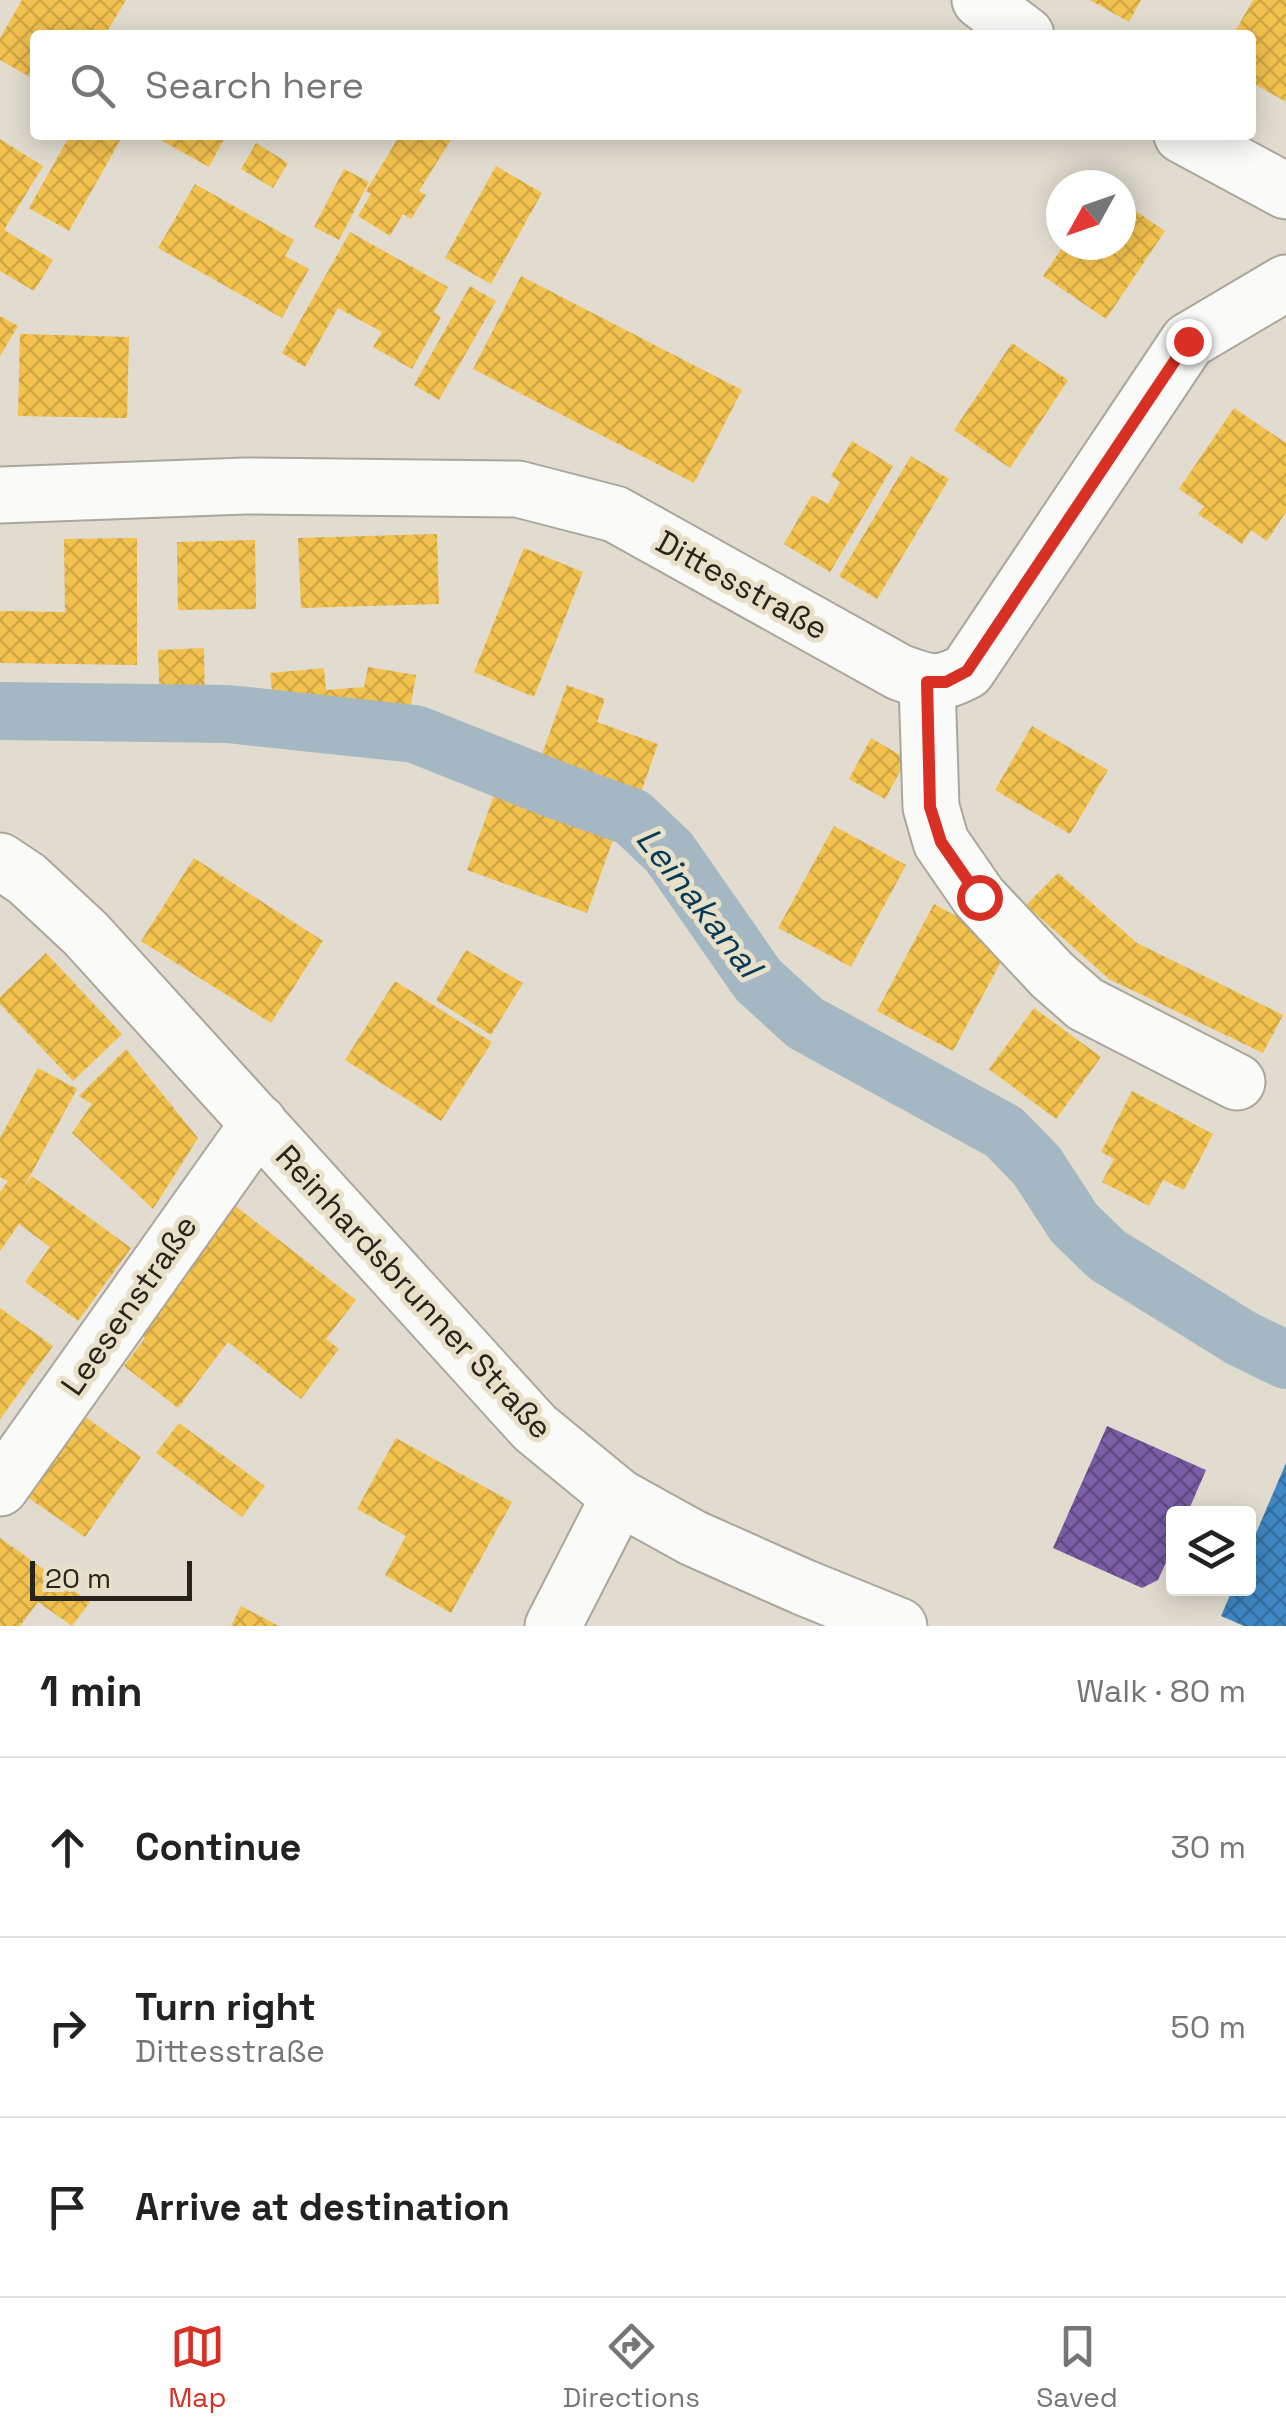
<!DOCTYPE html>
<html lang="en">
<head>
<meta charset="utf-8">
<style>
	body { margin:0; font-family:"Space Grotesk",sans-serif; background:#f6f6f6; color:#222 }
	.controls { position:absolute; right:30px; bottom:30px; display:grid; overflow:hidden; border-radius:10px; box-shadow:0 5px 25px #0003 }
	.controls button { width:90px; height:90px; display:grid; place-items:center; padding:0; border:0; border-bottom:2px solid #e0e0e0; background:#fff; color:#222; font:50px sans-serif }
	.compass { position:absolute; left:1046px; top:170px; width:90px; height:90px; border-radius:50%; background:#fff; box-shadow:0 5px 25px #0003; rotate:230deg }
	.scale { position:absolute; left:30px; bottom:25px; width:162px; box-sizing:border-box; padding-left:10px; border:5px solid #27241c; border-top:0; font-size:28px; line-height:35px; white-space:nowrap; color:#27241c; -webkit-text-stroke:8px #e8e0c8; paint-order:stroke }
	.stop { position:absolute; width:30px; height:30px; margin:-22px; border:8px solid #d93025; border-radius:50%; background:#fff }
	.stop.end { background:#d93025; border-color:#fff; box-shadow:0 2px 10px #0008 }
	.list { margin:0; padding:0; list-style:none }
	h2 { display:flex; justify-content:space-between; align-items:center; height:130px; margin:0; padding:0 40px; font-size:42px }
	h2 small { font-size:32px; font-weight:400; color:#767676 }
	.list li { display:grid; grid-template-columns:65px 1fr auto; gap:30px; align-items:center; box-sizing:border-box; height:180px; padding:0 40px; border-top:2px solid #e0e0e0 }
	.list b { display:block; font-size:38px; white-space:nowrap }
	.list p { margin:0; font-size:32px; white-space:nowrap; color:#767676 }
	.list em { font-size:32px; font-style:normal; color:#767676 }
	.icon { flex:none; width:55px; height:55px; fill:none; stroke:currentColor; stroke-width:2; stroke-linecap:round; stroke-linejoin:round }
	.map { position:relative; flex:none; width:1286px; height:1626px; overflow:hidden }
	.search { position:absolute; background:#fff; box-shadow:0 5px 25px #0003; left:30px; right:30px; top:30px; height:110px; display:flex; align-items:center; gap:25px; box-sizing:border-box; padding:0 35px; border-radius:10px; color:#767676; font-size:38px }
	.sheet { height:670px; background:#fff }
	nav { display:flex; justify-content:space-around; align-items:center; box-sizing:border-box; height:140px; border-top:2px solid #e0e0e0; background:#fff; font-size:28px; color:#767676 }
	nav a { display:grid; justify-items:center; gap:5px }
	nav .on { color:#d93025 }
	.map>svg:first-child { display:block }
</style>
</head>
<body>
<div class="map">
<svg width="1286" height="1626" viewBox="0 0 1286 1626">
	<defs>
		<pattern id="homes-cross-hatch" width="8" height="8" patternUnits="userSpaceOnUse" patternTransform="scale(2.5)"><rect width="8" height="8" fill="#f2c14e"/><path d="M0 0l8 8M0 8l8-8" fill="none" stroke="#d0a644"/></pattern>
		<pattern id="offices-cross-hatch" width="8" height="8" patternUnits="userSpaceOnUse" patternTransform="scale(2.5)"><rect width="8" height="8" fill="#7b5ea7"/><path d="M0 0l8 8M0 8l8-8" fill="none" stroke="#5f497f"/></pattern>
		<pattern id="schools-cross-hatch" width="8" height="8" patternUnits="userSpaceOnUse" patternTransform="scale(2.5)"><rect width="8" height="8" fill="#3f88c5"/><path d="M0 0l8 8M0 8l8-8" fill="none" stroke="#356f9f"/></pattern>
	</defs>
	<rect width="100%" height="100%" fill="#e1dccf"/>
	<!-- homes -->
	<g fill="url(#homes-cross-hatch)">
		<polygon points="22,0 126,0 105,35 35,35 35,80 0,60 0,38"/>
		<polygon points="1090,0 1141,0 1129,22"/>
		<polygon points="1253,0 1286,0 1286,102 1251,82 1251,35 1233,35"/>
		<polygon points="70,135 123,135 69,231 29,208"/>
		<polygon points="158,135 226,135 209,167 157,138"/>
		<polygon points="400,135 454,135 419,191 426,195 411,219 403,214 390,236 358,216 371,194 366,191"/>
		<polygon points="0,139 43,166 4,230 53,260 34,291 0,271"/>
		<polygon points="256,143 288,163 273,188 241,169"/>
		<polygon points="496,166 542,193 491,284 445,258"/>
		<polygon points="344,169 369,182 339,240 314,227"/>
		<polygon points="195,184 294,240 285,256 309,269 282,318 158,248"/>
		<polygon points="1121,201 1165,231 1106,319 1043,276 1064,245 1121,245"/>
		<polygon points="350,232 448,287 434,312 441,317 412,369 373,347 382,332 338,308 305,367 282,353"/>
		<polygon points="521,276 742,390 694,483 473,369"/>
		<polygon points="470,286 496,301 439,400 414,385"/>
		<polygon points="0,316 18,326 0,356"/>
		<polygon points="20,334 129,337 127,418 18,416"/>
		<polygon points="1012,343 1068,380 1010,468 954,430"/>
		<polygon points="1234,408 1286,443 1286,512 1267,541 1251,530 1242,544 1198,514 1204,506 1179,489"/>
		<polygon points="852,441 893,466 830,572 784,544 812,495 828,504 840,482 831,476"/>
		<polygon points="911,456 949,479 877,599 839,576"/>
		<polygon points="437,534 439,604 301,608 298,538"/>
		<polygon points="137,538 137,665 0,663 0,611 65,612 64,539"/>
		<polygon points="255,540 256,609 178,610 177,542"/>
		<polygon points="524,548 583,572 534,697 474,672"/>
		<polygon points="204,648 205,707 160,708 158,650"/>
		<polygon points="368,667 416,675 406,732 274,709 270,673 324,668 326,690 364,687"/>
		<polygon points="567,685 605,699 597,722 658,744 638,801 538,765"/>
		<polygon points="1032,726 1108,770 1070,834 995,790"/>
		<polygon points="871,738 907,759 885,799 849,779"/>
		<polygon points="497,787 616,831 587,913 467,870"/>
		<polygon points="834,826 906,865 851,967 778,928"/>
		<polygon points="194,858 323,941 271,1023 141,941"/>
		<polygon points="1058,873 1137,943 1283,1015 1263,1053 1109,979 1026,905"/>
		<polygon points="934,904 1010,945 953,1051 877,1011"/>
		<polygon points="466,950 523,983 491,1035 436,1000"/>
		<polygon points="46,953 122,1034 73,1081 0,1004 0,997"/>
		<polygon points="395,981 492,1042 441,1121 345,1060"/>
		<polygon points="1034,1008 1101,1057 1056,1119 989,1069"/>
		<polygon points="126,1049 198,1138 153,1209 72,1133 92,1104 79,1096"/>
		<polygon points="38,1068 77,1089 23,1189 32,1176 131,1248 78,1321 25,1282 50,1247 19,1224 0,1251 0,1192 8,1181 0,1177 0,1138"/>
		<polygon points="1132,1091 1213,1134 1184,1190 1163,1180 1149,1206 1102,1182 1114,1159 1101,1152"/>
		<polygon points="229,1201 356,1300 326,1339 339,1349 301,1399 228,1342 178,1408 124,1366 145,1338 132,1328"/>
		<polygon points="0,1308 53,1346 0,1419"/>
		<polygon points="84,1416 141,1457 85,1537 27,1497"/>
		<polygon points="179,1423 265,1486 242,1517 156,1453"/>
		<polygon points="396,1438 512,1502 451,1613 385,1575 406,1536 357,1509"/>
		<polygon points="0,1538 90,1602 72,1626 38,1602 20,1626 0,1626"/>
		<polygon points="241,1606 279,1626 231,1626"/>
	</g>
	<!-- offices -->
	<polygon fill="url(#offices-cross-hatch)" points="1107,1426 1206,1470 1187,1514 1174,1514 1174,1545 1158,1580 1142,1588 1053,1548"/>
	<!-- schools -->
	<polygon fill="url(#schools-cross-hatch)" points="1286,1463 1286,1626 1244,1626 1221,1616 1233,1588 1248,1588 1248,1552"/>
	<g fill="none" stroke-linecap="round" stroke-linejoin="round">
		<!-- canal -->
		<polyline stroke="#a5b7c2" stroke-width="58" points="0,711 228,714 415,734 556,790 632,817 669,852 758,980 805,1023 1004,1132 1037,1166 1074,1223 1107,1255 1241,1338 1286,1360"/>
		<defs>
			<g id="minor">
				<polyline points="980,0 1026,35"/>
				<polyline points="1182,135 1286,191"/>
				<path d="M0 495 245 486 518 489 615 514 899 672C929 683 938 687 967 671L1188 341 1286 283"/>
				<polyline points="927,683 931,807 941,842 979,897 1052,975 1085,1004 1237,1082"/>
				<polyline points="0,861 27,879 86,934 535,1428 619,1497 693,1538 803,1587 899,1626"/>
				<polyline points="0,1488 259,1123"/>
				<polyline points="553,1626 619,1497"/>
			</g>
		</defs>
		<!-- minor casing -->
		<use href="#minor" stroke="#aaa69c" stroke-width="59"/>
		<!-- minor -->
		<use href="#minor" stroke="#fafaf8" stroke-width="55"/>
	</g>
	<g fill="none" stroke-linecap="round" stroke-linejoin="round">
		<!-- route -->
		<polyline stroke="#d93025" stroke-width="12" points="979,897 941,842 930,807 927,682 946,682 967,671 1188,341"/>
	</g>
	<g text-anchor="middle" stroke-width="10" stroke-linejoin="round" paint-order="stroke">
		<!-- street labels -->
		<g font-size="32" fill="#27241c" stroke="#e8e0c8">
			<text transform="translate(742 585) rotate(29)" y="11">Dittesstraße</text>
			<text transform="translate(414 1292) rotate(47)" y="11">Reinhardsbrunner Straße</text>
			<text transform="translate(129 1305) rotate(-55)" y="11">Leesenstraße</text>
		</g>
		<!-- water labels -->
		<g font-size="35" font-style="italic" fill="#053a59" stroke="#e8e0c8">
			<text transform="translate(699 902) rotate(52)" y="12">Leinakanal</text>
		</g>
	</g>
</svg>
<div class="controls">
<button><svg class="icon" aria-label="layers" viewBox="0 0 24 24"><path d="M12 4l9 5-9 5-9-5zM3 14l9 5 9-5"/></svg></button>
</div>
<svg class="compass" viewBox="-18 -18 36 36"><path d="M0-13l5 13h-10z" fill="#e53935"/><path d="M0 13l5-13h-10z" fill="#767676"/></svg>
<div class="scale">20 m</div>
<div class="stop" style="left:979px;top:897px"></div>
<div class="stop end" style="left:1188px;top:341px"></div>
<div class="search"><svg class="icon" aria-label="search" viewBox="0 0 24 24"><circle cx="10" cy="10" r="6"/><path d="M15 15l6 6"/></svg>Search here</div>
</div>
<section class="sheet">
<h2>1 min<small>Walk · 80 m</small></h2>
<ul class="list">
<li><svg class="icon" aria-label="ahead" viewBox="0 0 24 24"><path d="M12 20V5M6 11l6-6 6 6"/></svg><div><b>Continue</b></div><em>30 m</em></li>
<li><svg class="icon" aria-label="right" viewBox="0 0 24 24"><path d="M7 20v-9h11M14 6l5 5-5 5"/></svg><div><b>Turn right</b><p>Dittesstraße</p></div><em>50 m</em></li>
<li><svg class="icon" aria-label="arrive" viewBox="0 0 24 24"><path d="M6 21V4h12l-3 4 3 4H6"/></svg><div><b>Arrive at destination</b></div></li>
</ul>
</section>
<nav>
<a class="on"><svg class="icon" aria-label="map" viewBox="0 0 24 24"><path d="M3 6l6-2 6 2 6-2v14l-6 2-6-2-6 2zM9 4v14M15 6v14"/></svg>Map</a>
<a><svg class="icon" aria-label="directions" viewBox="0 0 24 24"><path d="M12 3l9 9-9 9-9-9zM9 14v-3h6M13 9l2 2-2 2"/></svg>Directions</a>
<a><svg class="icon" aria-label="saved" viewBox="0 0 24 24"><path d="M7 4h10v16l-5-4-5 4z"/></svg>Saved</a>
</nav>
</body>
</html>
